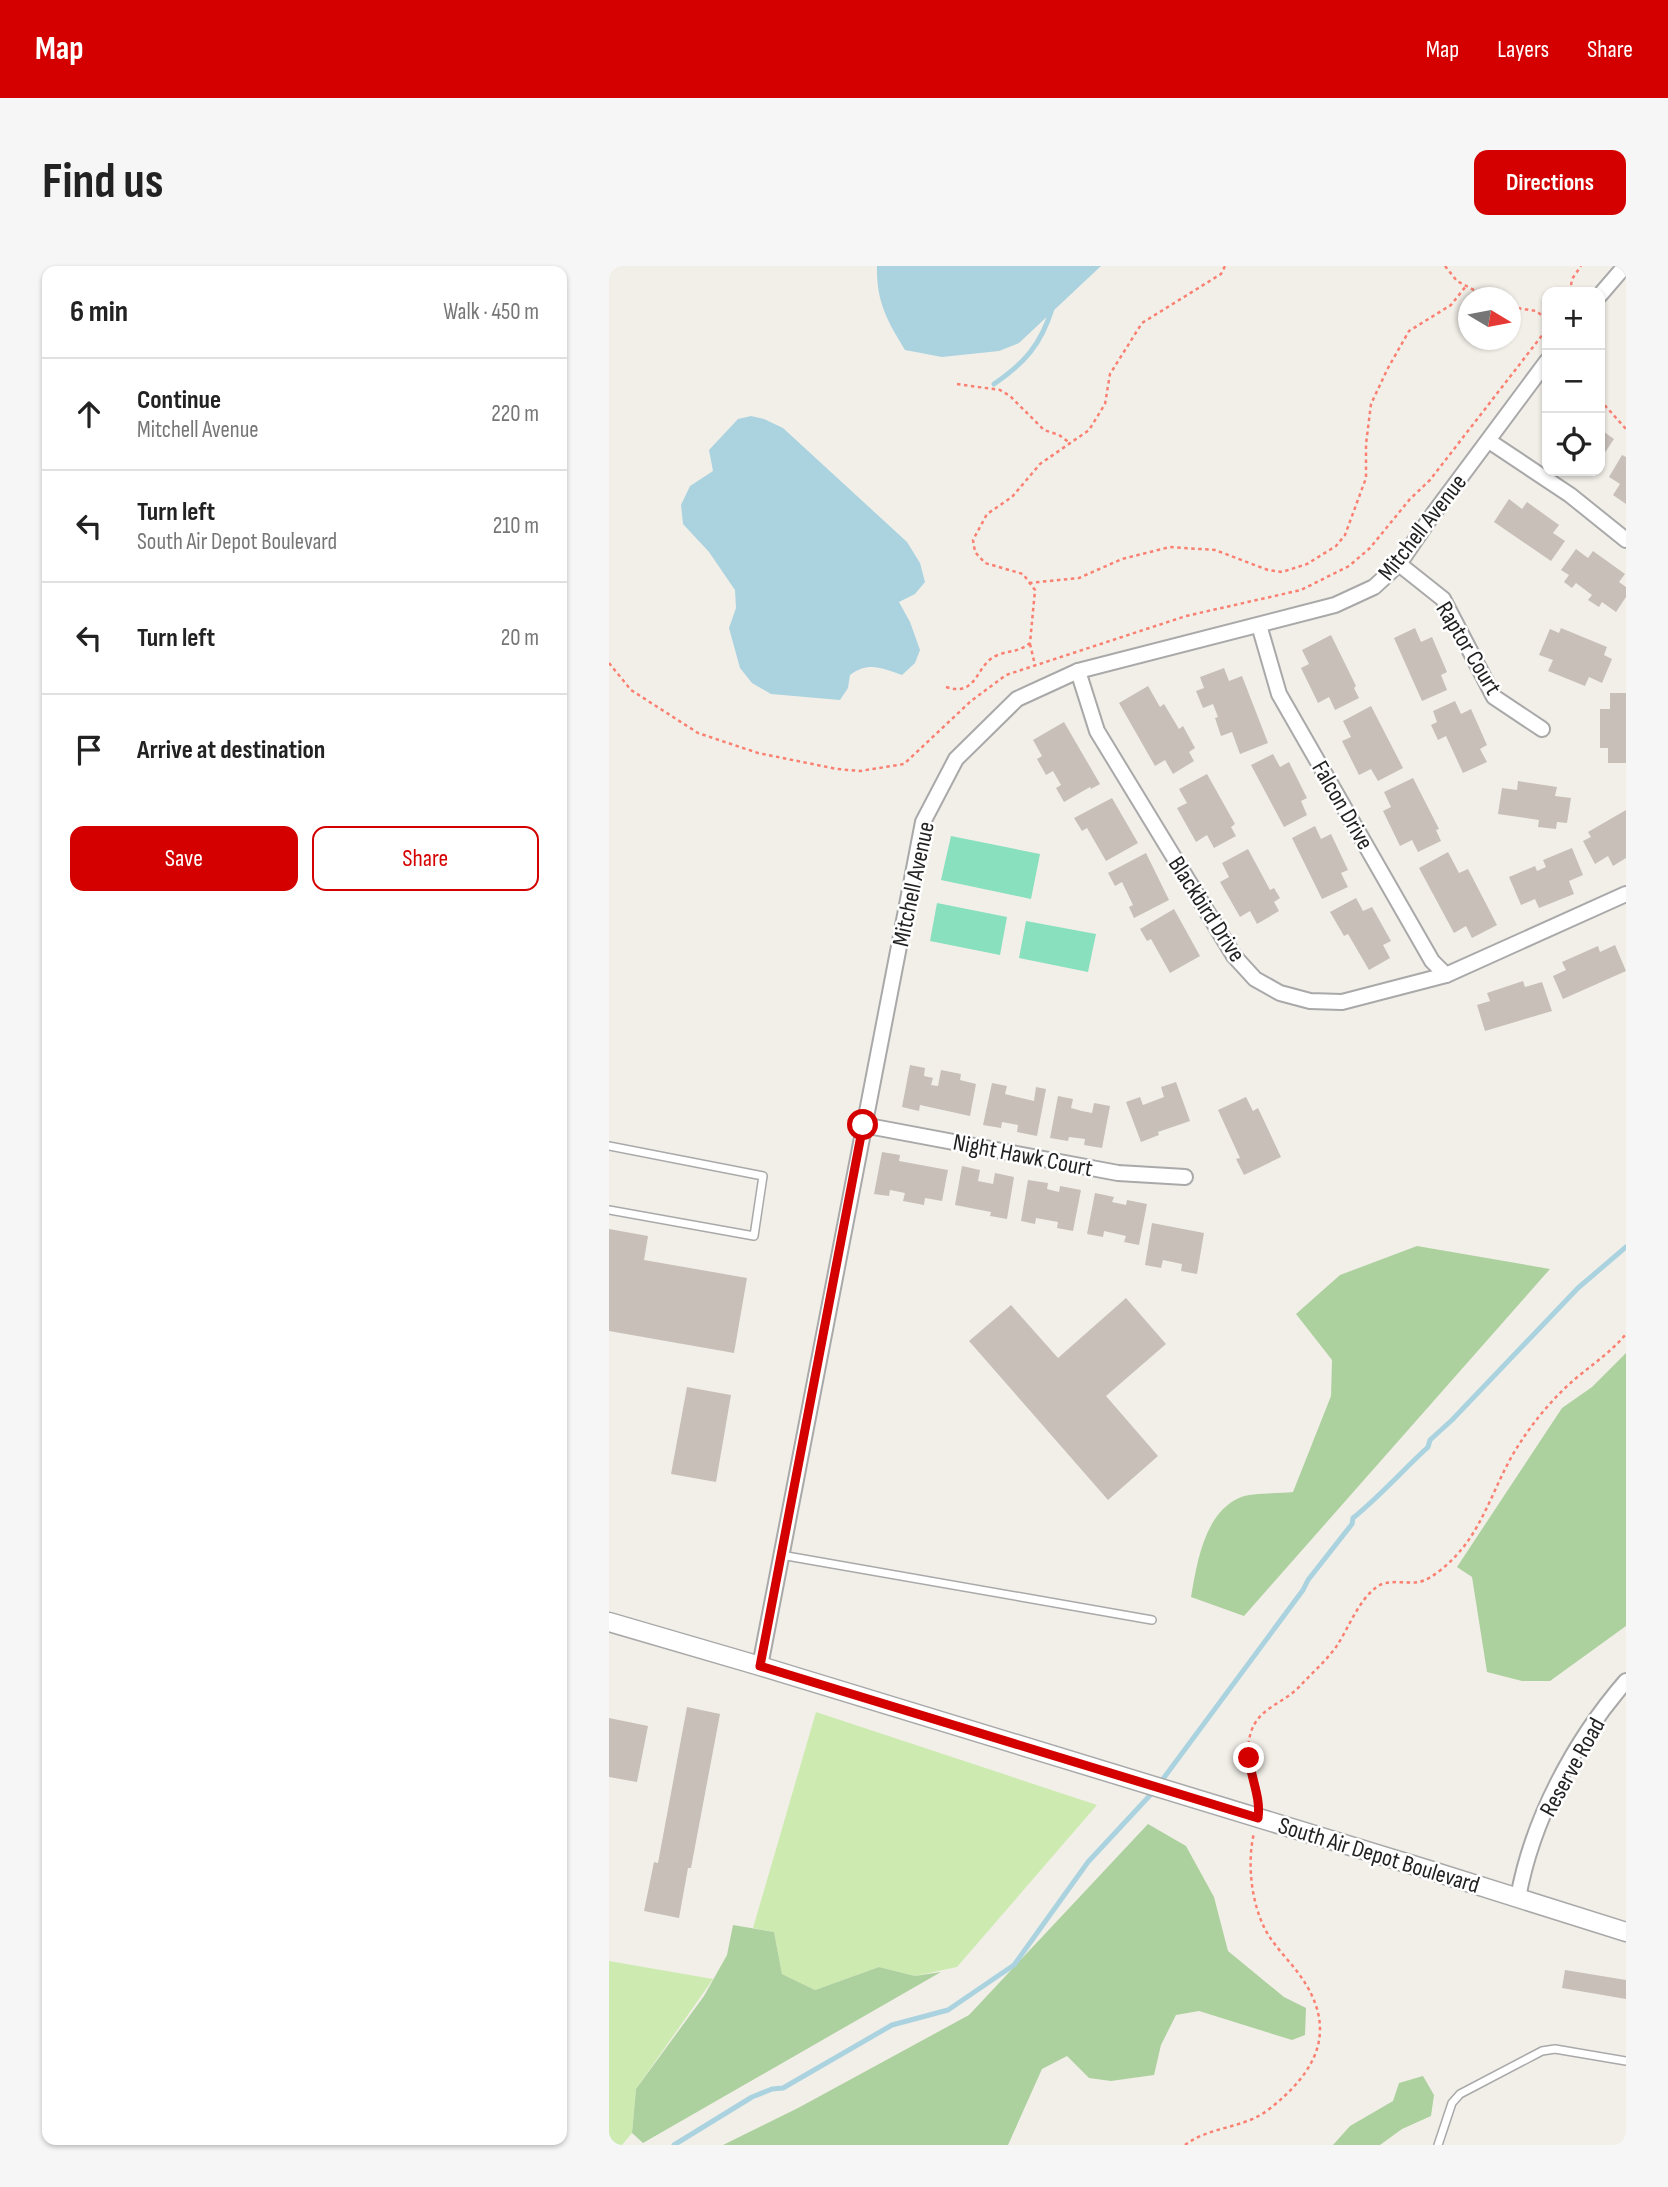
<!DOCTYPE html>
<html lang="en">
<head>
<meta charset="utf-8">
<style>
	body { margin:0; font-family:"Sofia Sans Condensed",sans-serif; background:#f6f6f6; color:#222 }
	.controls { position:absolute; right:21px; top:21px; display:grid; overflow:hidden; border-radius:14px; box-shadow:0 2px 5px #0004 }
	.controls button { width:63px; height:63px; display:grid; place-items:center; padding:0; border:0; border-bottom:2px solid #e0e0e0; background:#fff; color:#222; font:35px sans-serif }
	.compass { position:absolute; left:849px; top:21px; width:63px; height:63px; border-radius:50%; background:#fff; box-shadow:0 2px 5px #0004; rotate:100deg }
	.stop { position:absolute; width:21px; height:21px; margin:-16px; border:5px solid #d40000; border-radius:50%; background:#fff }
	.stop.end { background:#d40000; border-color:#fff; box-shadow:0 2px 7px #0008 }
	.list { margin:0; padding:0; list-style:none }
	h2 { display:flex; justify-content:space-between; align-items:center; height:91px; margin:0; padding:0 28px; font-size:30px }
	h2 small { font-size:23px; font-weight:400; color:#767676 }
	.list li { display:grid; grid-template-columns:46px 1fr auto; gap:21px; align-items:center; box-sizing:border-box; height:112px; padding:0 28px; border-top:2px solid #e0e0e0 }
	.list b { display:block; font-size:26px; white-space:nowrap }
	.list p { margin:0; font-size:23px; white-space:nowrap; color:#767676 }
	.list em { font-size:23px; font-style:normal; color:#767676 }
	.actions { display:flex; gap:14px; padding:21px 28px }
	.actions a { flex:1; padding:16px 0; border:2px solid #d40000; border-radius:14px; text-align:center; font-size:24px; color:#d40000 }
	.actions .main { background:#d40000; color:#fff }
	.icon { flex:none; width:38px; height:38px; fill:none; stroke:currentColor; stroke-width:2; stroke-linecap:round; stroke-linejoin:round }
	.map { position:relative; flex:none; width:1017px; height:1879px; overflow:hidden; border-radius:14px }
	header { display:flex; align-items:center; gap:42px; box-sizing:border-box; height:98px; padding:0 35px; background:#d40000; color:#fff }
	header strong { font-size:33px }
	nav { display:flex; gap:38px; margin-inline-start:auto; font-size:24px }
	.intro { display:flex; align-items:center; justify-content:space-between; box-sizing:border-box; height:168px; padding:0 42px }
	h1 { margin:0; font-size:49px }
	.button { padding:18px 32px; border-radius:14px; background:#d40000; color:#fff; font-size:24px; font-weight:700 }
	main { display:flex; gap:42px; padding:0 42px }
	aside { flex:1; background:#fff; border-radius:14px; box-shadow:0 2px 5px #0004 }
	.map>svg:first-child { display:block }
</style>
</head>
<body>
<header>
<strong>Map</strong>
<nav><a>Map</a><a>Layers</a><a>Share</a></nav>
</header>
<div class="intro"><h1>Find us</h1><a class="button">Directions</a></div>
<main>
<aside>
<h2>6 min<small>Walk · 450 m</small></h2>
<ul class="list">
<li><svg class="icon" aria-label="ahead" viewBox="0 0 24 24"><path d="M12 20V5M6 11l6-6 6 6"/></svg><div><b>Continue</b><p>Mitchell Avenue</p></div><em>220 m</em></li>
<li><svg class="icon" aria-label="left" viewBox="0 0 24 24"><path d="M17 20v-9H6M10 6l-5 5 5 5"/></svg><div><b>Turn left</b><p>South Air Depot Boulevard</p></div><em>210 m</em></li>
<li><svg class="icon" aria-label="left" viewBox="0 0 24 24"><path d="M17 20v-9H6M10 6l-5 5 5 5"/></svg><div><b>Turn left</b></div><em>20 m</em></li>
<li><svg class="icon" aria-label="arrive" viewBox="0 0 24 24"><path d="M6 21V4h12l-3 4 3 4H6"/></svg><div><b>Arrive at destination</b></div></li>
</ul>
<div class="actions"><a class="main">Save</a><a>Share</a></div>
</aside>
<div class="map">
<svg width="1017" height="1879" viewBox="0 0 1017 1879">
	<rect width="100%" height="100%" fill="#f2efe9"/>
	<!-- grass -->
	<g fill="#cdebb0">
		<polygon points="207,1446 488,1539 348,1701 306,1710 270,1701 206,1724 173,1708 165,1666 144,1662"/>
		<polygon points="0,1695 104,1713 27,1823 23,1867 13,1879 0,1879"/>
	</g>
	<!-- forest -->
	<g fill="#add19e">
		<path d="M808 980 941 1003 635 1350 582 1331C588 1297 595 1248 630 1232 642 1226 670 1228 684 1226L722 1130 723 1094 687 1048 731 1009Z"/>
		<polygon points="1017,1087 1017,1360 941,1415 913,1415 878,1406 863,1311 848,1301 953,1142 983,1121"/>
		<polygon points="539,1558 577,1580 605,1631 619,1685 675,1731 697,1742 696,1769 683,1774 590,1745 567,1749 552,1779 545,1809 502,1815 480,1812 458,1790 433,1803 399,1879 114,1879 189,1842 360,1749"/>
		<polygon points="124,1659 165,1666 173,1708 206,1724 270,1701 306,1710 332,1706 34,1877 23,1867 27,1823 95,1730 118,1689"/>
		<polygon points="814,1810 825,1829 822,1850 793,1863 771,1879 724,1879 741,1860 784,1835 790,1817"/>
	</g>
	<!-- pitch -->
	<g fill="#88e0be">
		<polygon points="342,570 431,588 422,633 332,614"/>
		<polygon points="328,637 398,651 391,689 321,675"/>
		<polygon points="417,655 487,668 479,706 410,692"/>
	</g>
	<!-- water -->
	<g fill="#aad3df">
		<path d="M268 0H492L410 77 390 85 333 91 296 84C278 55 267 35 268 0Z"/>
		<path d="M142 150 155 153 174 162 298 276 311 297 316 316 306 328 290 336 301 356 311 384 306 397 293 409C273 402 259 395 241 409L239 422 231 434 162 428 143 417 131 402 120 362 127 342 126 324 100 286 74 258 72 239 81 220 104 205 100 184 129 153Z"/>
	</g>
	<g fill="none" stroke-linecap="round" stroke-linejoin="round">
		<!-- stream -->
		<g stroke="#aad3df" stroke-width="5">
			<path d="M385 118C416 97 432 78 443 43"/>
			<path d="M551 1517 694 1324 699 1314 743 1258 744 1252C771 1230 793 1205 819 1181L821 1174 843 1154 969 1022 1017 981"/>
			<polyline points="65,1879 143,1831 163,1823 174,1822 283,1759 339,1744 405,1699 479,1596 545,1525"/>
		</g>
	</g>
	<!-- building -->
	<g fill="#c7bfb8">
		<polygon points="991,163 1005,173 991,194"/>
		<polygon points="1013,189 1017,191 1017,238 1004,229 1011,218 1000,211"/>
		<polygon points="900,233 913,243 918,236 950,259 944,267 956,275 942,295 885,256"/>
		<polygon points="967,283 979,292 984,285 1016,308 1010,316 1017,321 1017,331 1007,346 993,336 990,341 979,334 983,329 967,317 963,322 955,316 960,309 952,304"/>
		<polygon points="806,362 812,376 823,371 838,406 832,409 838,424 813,435 785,372"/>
		<polygon points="952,362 998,381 995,389 1003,393 993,417 980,411 976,420 939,405 944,394 930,389 941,363 950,367"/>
		<polygon points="722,369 747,420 745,422 750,432 726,444 720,431 709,437 692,402 700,398 693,384"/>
		<polygon points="615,402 620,415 633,410 659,477 631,488 623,466 612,470 606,452 609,451 604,438 594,442 587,425 595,422 591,411"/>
		<polygon points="539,420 551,441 555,438 570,463 574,460 586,482 580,486 585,495 564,508 556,494 546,500 510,437"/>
		<polygon points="1001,427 1017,427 1017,497 999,497 999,482 991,482 991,443 1001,443"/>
		<polygon points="846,435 852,448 862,443 878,479 871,483 878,496 854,507 837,470 829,474 822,459 828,456 824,445"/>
		<polygon points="762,440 794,502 769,515 762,503 750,509 733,475 742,471 734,455"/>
		<polygon points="455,456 491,518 482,523 481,521 455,536 447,522 452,519 444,505 437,509 428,493 433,490 424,474"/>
		<polygon points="664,488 671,501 680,496 698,532 692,535 698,549 675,561 642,499"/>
		<polygon points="598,508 626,558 622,561 627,570 605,582 598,569 587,576 568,542 578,537 570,523"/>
		<polygon points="804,512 830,563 827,564 832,575 809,586 803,574 791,580 774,545 782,541 775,526"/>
		<polygon points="909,515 948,521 946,530 962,532 958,557 948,556 947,563 929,561 930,554 889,548 893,522 908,524"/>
		<polygon points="503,532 529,577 497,595 478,562 473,565 465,552"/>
		<polygon points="1017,544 1017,592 1004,600 999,590 986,598 974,575 982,571 979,566"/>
		<polygon points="706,560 712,573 722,568 739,604 732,607 739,621 713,633 683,572"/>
		<polygon points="963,582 974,609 960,615 965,628 930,642 926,633 912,639 900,611 926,600 928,605 937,601 934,594"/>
		<polygon points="639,583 661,624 665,622 671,632 665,636 670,645 648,658 641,645 631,651 611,616 620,611 613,597"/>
		<polygon points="839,586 850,607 859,603 888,659 863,672 857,660 845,667 810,602"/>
		<polygon points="537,587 560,634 525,652 520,641 524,639 513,616 506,620 499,607"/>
		<polygon points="747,632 754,645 763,641 782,675 774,679 781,692 760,704 739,668 735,670 721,646"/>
		<polygon points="565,643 591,690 561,707 542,673 538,675 531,663"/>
		<polygon points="1006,679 1017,705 954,733 944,710 957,704 953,696 989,680 991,686"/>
		<polygon points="914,715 916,721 933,716 943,745 876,765 868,739 881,735 878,727"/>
		<polygon points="301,799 316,802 315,810 324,812 322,819 329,820 332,804 352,808 351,814 367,818 361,850 311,839 310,845 293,841"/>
		<polygon points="567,816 581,855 549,866 550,869 532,876 517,836 531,831 534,839 555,831 552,821"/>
		<polygon points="383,817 398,820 396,828 425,835 427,821 437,823 428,870 408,866 409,859 393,856 392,862 374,859"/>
		<polygon points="449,830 464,833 462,842 473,845 483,847 485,837 501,840 493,882 475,879 476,873 460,871 459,875 441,872"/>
		<polygon points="637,831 644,845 649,842 672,891 635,909 627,893 631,892 609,844"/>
		<polygon points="273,886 291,889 290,895 339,904 333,935 316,932 315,939 294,935 296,927 281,924 280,930 265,928"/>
		<polygon points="353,900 371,904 369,915 384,918 386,907 405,911 398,953 381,950 382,946 346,939"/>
		<polygon points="419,914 439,917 438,923 450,926 451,920 472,924 464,965 448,962 449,956 427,952 426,958 412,955"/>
		<polygon points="486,927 505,931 503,936 517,939 518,934 538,938 530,979 515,976 517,970 495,965 494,971 478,968"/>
		<polygon points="543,957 595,967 588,1008 572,1005 573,998 554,994 552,1002 536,999"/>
		<polygon points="0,963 39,970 35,994 138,1012 125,1087 0,1065"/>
		<polygon points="517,1032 557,1078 497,1130 549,1190 499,1234 360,1075 402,1039 449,1092"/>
		<polygon points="78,1121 122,1129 107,1216 62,1208"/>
		<polygon points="78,1441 111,1448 82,1602 79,1602 70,1652 35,1645 45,1596 49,1597"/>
		<polygon points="0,1452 39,1460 28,1516 0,1511"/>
		<polygon points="956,1704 1017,1714 1017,1733 953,1722"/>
	</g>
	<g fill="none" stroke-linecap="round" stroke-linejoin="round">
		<defs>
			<g id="service">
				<polyline points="0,880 154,910 145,970 0,944"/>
				<polyline points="172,1289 543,1354"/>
				<polyline points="829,1879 843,1837 851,1828 933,1785 946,1783 1017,1795"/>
			</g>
			<g id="minor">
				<polyline points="991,29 1016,0"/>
				<polyline points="880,175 961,229 1017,274"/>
				<polyline points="790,298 834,333 885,431 933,463"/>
				<polyline points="650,359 670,428 823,695 837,709"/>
				<polyline points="469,405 488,465 625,690 646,713 671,727 701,735 733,736 837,709 1017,628"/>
				<polyline points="254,859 509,907 576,911"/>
				<polyline points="151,1400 314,556 347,493 408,433 469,405 726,339 765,321 790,298 822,251 938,95"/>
				<path d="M909 1632C923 1554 965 1475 1017 1415"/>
			</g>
			<polyline id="tertiary" points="0,1356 151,1400 817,1603 1017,1666"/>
		</defs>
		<!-- service casing -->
		<use href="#service" stroke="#a9a9a9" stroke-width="10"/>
		<!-- minor casing -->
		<use href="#minor" stroke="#a9a9a9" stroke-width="18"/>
		<!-- tertiary casing -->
		<use href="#tertiary" stroke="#a9a9a9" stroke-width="21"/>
		<!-- path -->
		<g stroke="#fa8072" stroke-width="2.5" stroke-dasharray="3.5 3.5" stroke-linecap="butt">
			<polyline points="836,0 848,15 880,32"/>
			<polyline points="961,26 963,13 972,0"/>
			<polyline points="902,41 927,45 935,51 936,66"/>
			<polyline points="348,118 391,124 401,130 435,164 450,169 461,177"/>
			<polyline points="991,134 1017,163"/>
			<polyline points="420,317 470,312 513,293 561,281 606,284 659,304 673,306 698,298 727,280 736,269 757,212 757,178 762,138 779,102 800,65 842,39 857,20"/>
			<polyline points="421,378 426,399"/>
			<polyline points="0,397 22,424 89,467 149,487 228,503 251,505 295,498 362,435 397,409 577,350 692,324 740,300 761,282 801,233 821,214 938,63"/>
			<path d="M337 421C370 432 366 397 389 389 401 384 411 386 421 377L426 324 414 308 376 297 366 286 364 274 378 248 403 231 431 198 480 164 496 138 501 108 533 57 612 8 616 0"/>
			<path d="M650 1533C643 1513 635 1487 642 1466 650 1441 676 1437 691 1420 703 1407 717 1395 727 1381 740 1362 749 1334 769 1320 781 1313 797 1318 810 1316 824 1313 843 1295 852 1284 878 1253 888 1211 911 1177 925 1155 945 1131 966 1113 984 1098 1002 1086 1017 1068"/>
			<path d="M576 1879C601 1860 634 1863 659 1844 709 1805 730 1763 690 1708 679 1693 663 1678 655 1661 642 1634 638 1596 645 1567"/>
		</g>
		<!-- service -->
		<use href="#service" stroke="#fff" stroke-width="7"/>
		<!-- minor -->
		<use href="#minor" stroke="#fff" stroke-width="14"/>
		<!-- tertiary -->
		<use href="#tertiary" stroke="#fff" stroke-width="18"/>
	</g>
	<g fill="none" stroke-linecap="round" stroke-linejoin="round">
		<!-- route -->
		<path stroke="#d40000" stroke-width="9" d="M254 859 151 1400 649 1552C652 1531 642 1513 640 1492"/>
	</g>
	<g text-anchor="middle" stroke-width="5" stroke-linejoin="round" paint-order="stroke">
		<!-- street labels -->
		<g font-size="24" fill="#222" stroke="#fff">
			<text transform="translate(813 261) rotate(-52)" y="8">Mitchell Avenue</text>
			<text transform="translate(860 382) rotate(59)" y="8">Raptor Court</text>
			<text transform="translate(734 539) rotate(60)" y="8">Falcon Drive</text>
			<text transform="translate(304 618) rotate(-78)" y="8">Mitchell Avenue</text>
			<text transform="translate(598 643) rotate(57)" y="8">Blackbird Drive</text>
			<text transform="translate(414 889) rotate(11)" y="8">Night Hawk Court</text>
			<text transform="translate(963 1501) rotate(-61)" y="8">Reserve Road</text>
			<text transform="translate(770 1589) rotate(17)" y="8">South Air Depot Boulevard</text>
		</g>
	</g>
</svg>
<div class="controls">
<button>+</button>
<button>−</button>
<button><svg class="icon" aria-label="locate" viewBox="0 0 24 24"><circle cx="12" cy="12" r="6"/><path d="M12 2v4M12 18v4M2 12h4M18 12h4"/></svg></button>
</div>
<svg class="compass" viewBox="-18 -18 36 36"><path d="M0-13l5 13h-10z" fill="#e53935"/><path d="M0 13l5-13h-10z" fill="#767676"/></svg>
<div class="stop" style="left:254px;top:859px"></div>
<div class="stop end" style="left:640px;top:1492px"></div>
</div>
</main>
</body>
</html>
